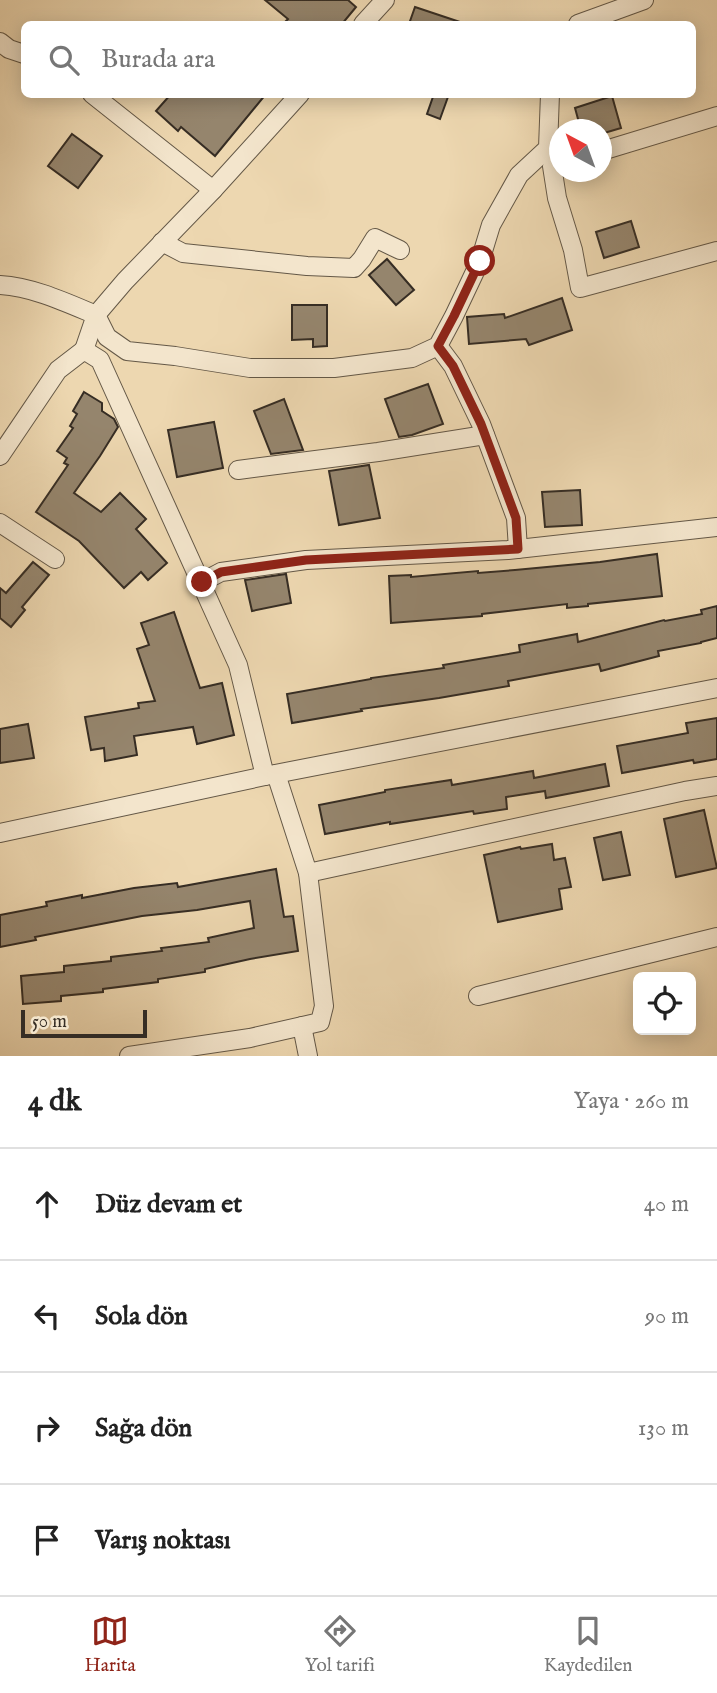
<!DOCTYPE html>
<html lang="tr">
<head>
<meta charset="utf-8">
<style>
	body { margin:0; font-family:"IM FELL English",serif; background:#f2f2f2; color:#222 }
	.controls { position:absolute; right:21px; bottom:21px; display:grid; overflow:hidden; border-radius:10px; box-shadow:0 4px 18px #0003 }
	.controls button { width:63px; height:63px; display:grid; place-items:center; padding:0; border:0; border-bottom:2px solid #e0e0e0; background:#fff; color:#222; font:35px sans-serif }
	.compass { position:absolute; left:549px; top:119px; width:63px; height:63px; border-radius:50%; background:#fff; box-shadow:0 4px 18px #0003; rotate:319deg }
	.scale { position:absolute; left:21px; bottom:18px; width:126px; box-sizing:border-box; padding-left:7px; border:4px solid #362d24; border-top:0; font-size:19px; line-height:24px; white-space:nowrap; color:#362d24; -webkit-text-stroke:5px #f3e5cc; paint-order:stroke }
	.stop { position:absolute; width:21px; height:21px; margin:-16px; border:5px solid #8f2418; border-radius:50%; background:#fff }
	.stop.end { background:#8f2418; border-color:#fff; box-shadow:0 2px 7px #0008 }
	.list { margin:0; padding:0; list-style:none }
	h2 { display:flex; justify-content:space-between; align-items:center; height:91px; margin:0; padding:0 28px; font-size:30px }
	h2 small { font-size:23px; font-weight:400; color:#767676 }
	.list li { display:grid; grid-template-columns:46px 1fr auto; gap:21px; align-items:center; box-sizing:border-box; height:112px; padding:0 28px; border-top:2px solid #e0e0e0 }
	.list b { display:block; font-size:26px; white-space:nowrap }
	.list em { font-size:23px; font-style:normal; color:#767676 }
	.icon { flex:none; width:38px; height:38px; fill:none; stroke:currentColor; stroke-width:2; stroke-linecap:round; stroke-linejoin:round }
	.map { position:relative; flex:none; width:717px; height:1056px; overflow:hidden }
	.search { position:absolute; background:#fff; box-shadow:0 4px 18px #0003; left:21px; right:21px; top:21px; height:77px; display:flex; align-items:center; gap:18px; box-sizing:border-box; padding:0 24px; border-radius:10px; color:#767676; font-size:26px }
	.sheet { height:539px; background:#fff }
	nav { display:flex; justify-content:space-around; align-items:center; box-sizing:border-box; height:98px; border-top:2px solid #e0e0e0; background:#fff; font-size:19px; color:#767676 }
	nav a { display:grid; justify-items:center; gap:4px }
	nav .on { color:#8f2418 }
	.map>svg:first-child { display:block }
</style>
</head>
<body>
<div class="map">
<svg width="717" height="1056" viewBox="0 0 717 1056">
	<rect width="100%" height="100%" fill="#edd7b0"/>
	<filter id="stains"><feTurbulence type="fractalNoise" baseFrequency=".00286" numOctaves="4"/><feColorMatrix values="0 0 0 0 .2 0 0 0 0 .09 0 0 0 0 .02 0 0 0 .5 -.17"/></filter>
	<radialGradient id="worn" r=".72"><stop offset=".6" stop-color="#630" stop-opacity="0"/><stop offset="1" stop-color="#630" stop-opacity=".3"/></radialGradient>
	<!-- building -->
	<g fill="#95856d" stroke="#362d24" stroke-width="2">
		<polygon points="265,0 348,0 356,7 342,24 283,24 288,19"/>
		<polygon points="415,7 460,22 460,24 409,24"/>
		<polygon points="171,94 266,94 215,156 181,127 178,131 156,111"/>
		<polygon points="434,94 449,94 440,119 427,114"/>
		<polygon points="612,96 621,128 601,134 601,130 581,130 575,108"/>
		<polygon points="72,134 102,156 78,188 48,166"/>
		<polygon points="631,221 639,247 604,258 596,232"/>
		<polygon points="387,259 414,290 396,305 369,275"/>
		<polygon points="562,298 572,330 529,345 526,339 469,344 467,317 504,314 505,318"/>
		<polygon points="292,305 327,305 327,346 313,347 313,339 292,340"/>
		<polygon points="428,384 443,424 412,435 399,437 385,399"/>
		<polygon points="84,392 102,403 102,411 114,419 118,427 100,456 74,493 101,512 120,493 146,519 136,529 167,563 148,580 141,572 124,588 79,541 36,512 68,465 64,463 67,458 57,451 73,428 70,426 77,414 73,411"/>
		<polygon points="284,399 303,450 271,454 254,411"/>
		<polygon points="214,422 223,468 177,477 168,430"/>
		<polygon points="369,465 380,518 339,525 329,471"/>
		<polygon points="580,490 582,525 545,527 542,492"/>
		<polygon points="657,554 662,596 588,604 588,606 567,608 567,604 482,614 482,616 391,623 389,576 411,575 411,577 478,571 478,573 515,570 600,562"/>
		<polygon points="33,562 49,575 22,607 25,610 11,627 0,618 0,588 6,593"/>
		<polygon points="286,574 291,603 252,611 245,580"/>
		<polygon points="717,606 717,638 701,642 701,643 658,651 659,656 601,671 599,664 508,681 509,686 439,698 361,709 362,711 292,723 287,694 371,679 371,678 444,668 443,665 520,652 519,645 577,634 578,642 664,620 665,621 702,614 701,610"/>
		<polygon points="174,612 200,688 222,683 234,735 197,744 193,727 134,736 137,755 105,761 104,748 91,750 85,717 139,708 138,703 155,701 137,649 149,645 141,623"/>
		<polygon points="717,718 717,759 694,763 693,760 622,773 617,746 688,733 686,723"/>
		<polygon points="28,724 34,758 0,763 0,729"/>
		<polygon points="605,764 609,786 546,798 545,791 506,797 507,809 474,814 473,811 390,824 390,822 325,834 319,805 385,792 385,790 451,780 452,785 533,771 534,778"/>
		<polygon points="704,810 717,868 676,877 664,819"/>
		<polygon points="621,832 630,875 603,880 594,838"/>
		<polygon points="552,844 554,860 565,858 571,887 559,889 562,909 498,922 484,855 520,847 521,849"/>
		<polygon points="276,869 284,917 293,916 298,951 250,959 205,969 205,972 158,979 158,982 103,989 103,992 61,996 61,1001 23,1004 21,976 64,972 64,966 111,961 111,957 162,951 161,948 209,942 208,938 254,928 250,901 197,910 142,916 35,937 36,940 0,947 0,915 47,906 46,902 82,895 82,898 134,888 177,883 178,887"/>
	</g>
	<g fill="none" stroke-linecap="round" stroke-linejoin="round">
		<defs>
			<g id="minor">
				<polyline points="363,24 385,0"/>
				<polyline points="578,24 644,0"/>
				<polyline points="0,42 9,49 24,54"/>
				<polyline points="92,94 213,190"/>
				<polyline points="602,151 717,116"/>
				<polyline points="552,166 557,198 573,250 580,288 717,251"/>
				<polyline points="162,242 183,253 307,266 354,268 362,259 375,238 400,250"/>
				<path d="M0 285C33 287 65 302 96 315L107 337 127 351 175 356 250 368H334L412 358 438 346 454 316 480 261 491 225 519 175 548 148 550 94"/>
				<polyline points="438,346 453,366 481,424 516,518 518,549"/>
				<polyline points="84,350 96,315 125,281 213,190 300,94"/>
				<polyline points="0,456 58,370 84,350 100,360 238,665 265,776"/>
				<polyline points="238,470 378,452 485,435"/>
				<polyline points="0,523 55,559"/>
				<polyline points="202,582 221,572 306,560 508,550 717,527"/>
				<polyline points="0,833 265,776 717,688"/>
				<polyline points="308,873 685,791 717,786"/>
				<polyline points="478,996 717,937"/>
				<polyline points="302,1026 308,1056"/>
				<polyline points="129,1056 250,1038 320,1022 324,1006 308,873 276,774"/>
			</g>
		</defs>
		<!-- minor casing -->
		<use href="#minor" stroke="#645847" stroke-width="20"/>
		<!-- minor -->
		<use href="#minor" stroke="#f3e5cc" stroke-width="18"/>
	</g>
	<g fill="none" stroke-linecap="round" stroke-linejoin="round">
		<!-- route -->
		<polyline stroke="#8f2418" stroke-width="9" points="202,582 221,572 306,560 518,549 516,518 481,424 453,366 438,346 454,316 480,261"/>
	</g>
	<rect width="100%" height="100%" filter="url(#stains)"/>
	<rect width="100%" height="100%" fill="url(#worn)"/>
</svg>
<div class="controls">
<button><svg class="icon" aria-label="locate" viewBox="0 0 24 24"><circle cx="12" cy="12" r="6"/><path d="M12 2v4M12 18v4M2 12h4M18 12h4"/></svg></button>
</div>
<svg class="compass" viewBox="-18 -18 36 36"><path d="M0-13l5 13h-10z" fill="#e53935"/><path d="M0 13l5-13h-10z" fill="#767676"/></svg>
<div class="scale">50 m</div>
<div class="stop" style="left:480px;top:261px"></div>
<div class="stop end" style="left:202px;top:582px"></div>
<div class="search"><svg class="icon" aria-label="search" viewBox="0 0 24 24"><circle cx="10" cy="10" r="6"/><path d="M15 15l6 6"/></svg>Burada ara</div>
</div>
<section class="sheet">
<h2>4 dk<small>Yaya · 260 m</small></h2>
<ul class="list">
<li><svg class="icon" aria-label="ahead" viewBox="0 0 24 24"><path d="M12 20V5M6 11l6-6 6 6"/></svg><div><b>Düz devam et</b></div><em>40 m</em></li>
<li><svg class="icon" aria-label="left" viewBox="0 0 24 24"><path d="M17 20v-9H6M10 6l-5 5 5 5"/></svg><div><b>Sola dön</b></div><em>90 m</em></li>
<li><svg class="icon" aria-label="right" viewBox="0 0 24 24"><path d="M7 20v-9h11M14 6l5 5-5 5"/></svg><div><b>Sağa dön</b></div><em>130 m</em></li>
<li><svg class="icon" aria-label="arrive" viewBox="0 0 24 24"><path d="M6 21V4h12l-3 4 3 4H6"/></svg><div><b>Varış noktası</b></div></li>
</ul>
</section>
<nav>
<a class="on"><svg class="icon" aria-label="map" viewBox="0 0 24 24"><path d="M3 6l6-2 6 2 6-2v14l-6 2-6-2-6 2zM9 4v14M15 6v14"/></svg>Harita</a>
<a><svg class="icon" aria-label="directions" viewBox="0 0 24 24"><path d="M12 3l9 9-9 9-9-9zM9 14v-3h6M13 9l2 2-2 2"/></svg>Yol tarifi</a>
<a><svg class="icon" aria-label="saved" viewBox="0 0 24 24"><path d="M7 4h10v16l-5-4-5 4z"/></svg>Kaydedilen</a>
</nav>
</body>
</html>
